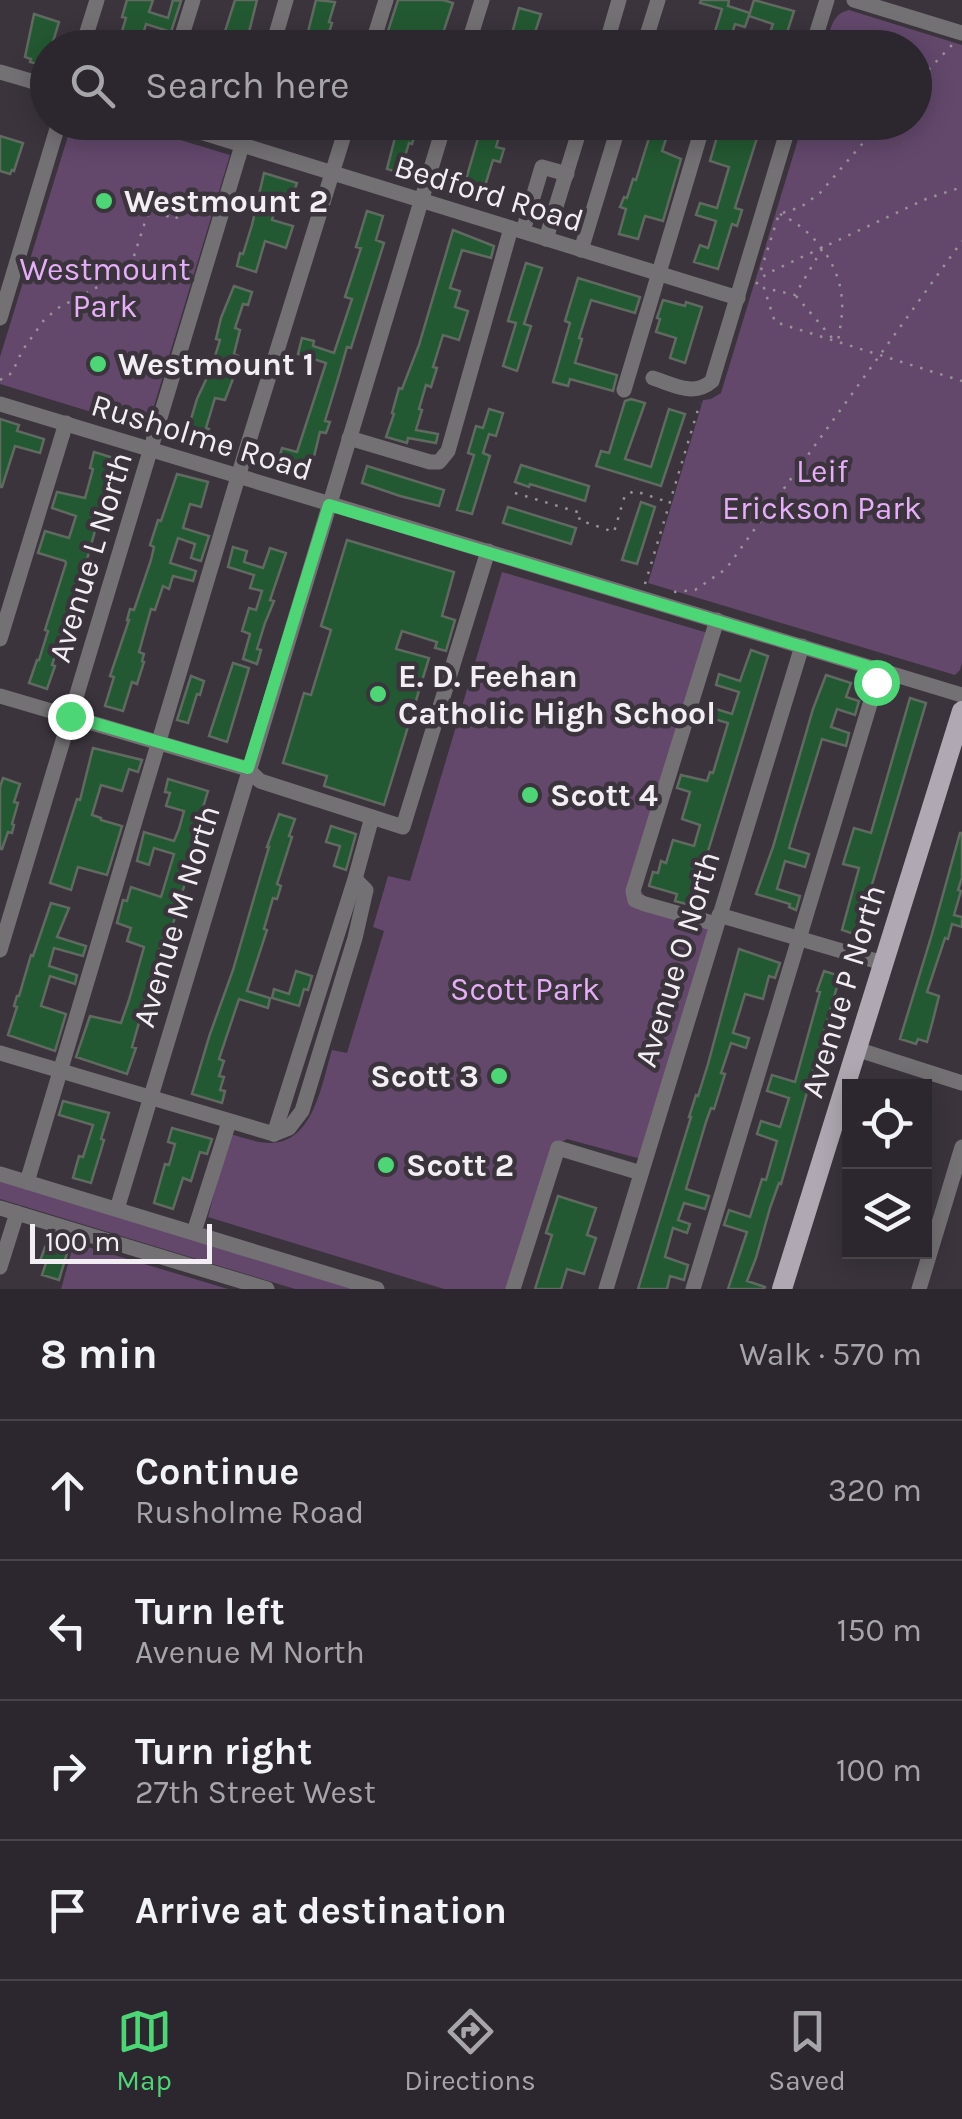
<!DOCTYPE html>
<html lang="en">
<head>
<meta charset="utf-8">
<style>
	body { margin:0; font-family:Karla,sans-serif; background:#38333a; color:#f1f3f6 }
	.controls { position:absolute; right:30px; bottom:30px; display:grid; overflow:hidden; border-radius:0px; box-shadow:0 5px 25px #0003 }
	.controls button { width:90px; height:90px; display:grid; place-items:center; padding:0; border:0; border-bottom:2px solid #48444a; background:#2c272e; color:#f1f3f6; font:50px sans-serif }
	.scale { position:absolute; left:30px; bottom:25px; width:182px; box-sizing:border-box; padding-left:10px; border:5px solid #f3eef4; border-top:0; font-size:28px; line-height:35px; white-space:nowrap; color:#f3eef4; -webkit-text-stroke:8px #3b343d; paint-order:stroke }
	.stop { position:absolute; width:30px; height:30px; margin:-22px; border:8px solid #4cd676; border-radius:50%; background:#fff }
	.stop.end { background:#4cd676; border-color:#fff; box-shadow:0 2px 10px #0008 }
	.list { margin:0; padding:0; list-style:none }
	h2 { display:flex; justify-content:space-between; align-items:center; height:130px; margin:0; padding:0 40px; font-size:42px }
	h2 small { font-size:32px; font-weight:400; color:#a6a5aa }
	.list li { display:grid; grid-template-columns:65px 1fr auto; gap:30px; align-items:center; box-sizing:border-box; height:140px; padding:0 40px; border-top:2px solid #48444a }
	.list b { display:block; font-size:38px; white-space:nowrap }
	.list p { margin:0; font-size:32px; white-space:nowrap; color:#a6a5aa }
	.list em { font-size:32px; font-style:normal; color:#a6a5aa }
	.icon { flex:none; width:55px; height:55px; fill:none; stroke:currentColor; stroke-width:2; stroke-linecap:round; stroke-linejoin:round }
	.map { position:relative; flex:none; width:962px; height:1289px; overflow:hidden }
	.search { position:absolute; background:#2c272e; box-shadow:0 5px 25px #0003; left:30px; right:30px; top:30px; height:110px; display:flex; align-items:center; gap:25px; box-sizing:border-box; padding:0 35px; border-radius:55px; color:#a6a5aa; font-size:38px }
	.sheet { height:690px; background:#2c272e }
	nav { display:flex; justify-content:space-around; align-items:center; box-sizing:border-box; height:140px; border-top:2px solid #48444a; background:#2c272e; font-size:28px; color:#a6a5aa }
	nav a { display:grid; justify-items:center; gap:5px }
	nav .on { color:#4cd676 }
	.map>svg:first-child { display:block }
</style>
</head>
<body>
<div class="map">
<svg width="962" height="1289" viewBox="0 0 962 1289">
	<rect width="100%" height="100%" fill="#3b343d"/>
	<!-- green -->
	<g fill="#63486c">
		<path d="M849 10 962 45V663L960 670 955 675 648 583 703 400 711 399 721 393 803 123 914 122V48L826 47C830 32 831 14 849 10Z"/>
		<polygon points="72,123 124,123 230,155 147,429 0,384 0,357"/>
		<path d="M502 572 708 633 640 889 645 897 713 918 641 1159 567 1139 558 1144 512 1289H444L208 1217 230 1134C242 1137 257 1143 269 1143 314 1144 322 1082 332 1050L347 1053 384 931 373 927 388 876 410 881Z"/>
		<polygon points="0,1179 362,1289 295,1289 0,1199"/>
		<polygon points="74,1243 228,1289 61,1289"/>
	</g>
	<!-- building -->
	<g fill="#235932" stroke="#606a61" stroke-width="2.5">
		<polygon points="127,0 153,0 149,12 168,18 173,0 181,1 171,32 146,24 139,48 118,44 126,18 122,17"/>
		<polygon points="235,0 257,0 245,48 192,48 195,36 221,44"/>
		<polygon points="316,0 335,2 329,22 332,23 324,48 304,48"/>
		<polygon points="398,0 443,0 453,3 438,48 412,48 414,42 387,34"/>
		<polygon points="701,0 729,0 728,6 750,13 745,27 735,24 729,43 713,38 722,9 700,3"/>
		<polygon points="754,0 794,11 782,48 766,44 773,24 749,16"/>
		<polygon points="519,8 541,14 530,48 508,48"/>
		<polygon points="34,14 59,22 51,48 48,48 45,66 30,62 31,59 25,57"/>
		<polygon points="399,122 416,122 413,130 416,131 412,144 409,143 400,173 387,169"/>
		<polygon points="654,122 670,127 662,151 681,159 663,221 645,216 638,239 619,234 626,209 620,207 624,197 627,198 633,179 636,180"/>
		<polygon points="746,122 762,122 735,208 742,210 737,226 732,224 718,269 694,262 700,245 708,248 716,221 696,215 700,203 717,208 729,167 710,161 721,123 743,130"/>
		<polygon points="481,128 499,137 496,147 504,149 500,162 493,160 485,186 488,187 484,200 462,193"/>
		<polygon points="0,136 23,143 14,171 12,170 10,174 0,171"/>
		<polygon points="264,173 297,183 291,201 279,197 272,220 293,226 286,248 265,241 256,272 237,266 240,253 243,254 252,225"/>
		<polygon points="367,211 383,216 376,240 384,243 351,348 347,347 339,375 325,421 330,422 326,433 320,432 310,473 278,463 282,448 297,452 326,363 298,354 302,338 314,341 313,346 334,353 352,299 345,297 361,248 356,247"/>
		<polygon points="453,230 494,246 491,258 462,250 450,288 460,291 455,307 468,311 459,340 443,335 433,367 437,368 431,387 426,385 419,409 422,410 416,430 438,434 436,443 408,438 407,443 386,437 394,414 392,413 399,388 402,389 419,345"/>
		<polygon points="526,263 542,268 524,324 531,326 517,371 503,366 516,323 508,321"/>
		<polygon points="578,278 640,297 635,313 591,300 579,338 582,339 575,363 617,375 613,391 570,379 568,386 553,382 570,323 565,321"/>
		<polygon points="234,286 252,292 248,305 243,304 235,328 240,330 234,354 238,356 232,376 234,376 225,400 215,398 206,428 209,429 205,442 186,436 197,399 211,369 220,340 216,339 221,318"/>
		<polygon points="663,300 685,306 686,302 702,307 685,363 670,358 676,338 656,332 660,319 657,318"/>
		<polygon points="631,399 645,403 625,459 651,467 669,409 685,414 661,486 596,466 601,451 609,453 625,401"/>
		<polygon points="489,409 503,413 496,436 489,434 483,453 490,456 472,514 457,510 474,455 468,453 476,426 483,428"/>
		<polygon points="0,419 19,425 17,431 44,439 40,453 15,446 2,487 0,487"/>
		<polygon points="94,452 114,458 108,478 110,478 69,623 66,622 52,665 55,666 47,689 29,683 37,660 39,660 48,631 45,630 66,563 65,561 38,553 45,531 69,538 76,516 52,508 57,492 85,498 93,469 90,468"/>
		<polygon points="521,465 589,486 585,501 530,484 529,487 515,482"/>
		<polygon points="367,466 444,490 439,506 400,496 362,483"/>
		<polygon points="177,474 208,482 201,507 190,504 183,528 209,536 201,561 191,558 195,544 178,538 170,563 196,571 193,581 173,576 169,589 163,586 155,610 151,609 139,652 144,654 142,661 144,662 137,684 132,682 123,711 105,706 114,677 110,676 129,620 127,620 130,609 134,610 151,560 154,547 150,545 158,520 161,521"/>
		<polygon points="641,502 655,507 637,564 622,560"/>
		<polygon points="508,507 576,528 571,544 503,523"/>
		<polygon points="347,540 454,572 442,616 455,620 446,651 435,648 437,642 402,631 396,649 429,658 384,805 324,786 327,776 283,763 304,693 311,695 331,630 321,626"/>
		<polygon points="233,547 247,551 244,562 263,568 270,548 286,553 270,600 274,601 265,623 257,649 261,650 257,664 243,659 250,634 242,631 249,608 256,610 262,591 250,588 254,575 228,567"/>
		<polygon points="751,650 768,656 697,887 699,888 694,906 675,901 677,894 649,886 653,872 658,873 661,861 666,863 673,840 694,846 700,825 682,819 690,792 677,788 681,775 707,781 710,772 713,773 728,723 710,718 713,708 732,714 739,692 716,685 719,674 740,681"/>
		<polygon points="233,663 249,668 227,742 209,736"/>
		<polygon points="826,675 851,683 846,697 859,701 855,715 837,709 831,727 849,733 846,746 822,739 796,824 789,848 809,854 805,867 785,861 777,889 800,896 796,910 789,907 790,904 756,894 773,847 813,709"/>
		<polygon points="191,676 204,681 200,695 197,694 188,723 177,720"/>
		<polygon points="910,698 926,703 857,935 842,930 859,868 843,864 854,828 871,833"/>
		<polygon points="93,748 142,760 138,772 129,769 122,791 101,785 92,815 101,818 101,820 122,826 107,875 78,867 71,890 50,883 77,799 80,800"/>
		<polygon points="3,778 20,784 14,802 18,803 12,824 14,825 12,833 8,832 2,849 0,849 0,787"/>
		<polygon points="168,779 208,791 201,814 205,815 168,941 163,939 154,971 132,1047 136,1048 127,1074 76,1057 90,1016 121,1023 129,1000 144,947 127,941 131,928 117,923 123,900 127,901 131,887 161,897 174,854 154,848 149,865 137,861 144,832 174,841 179,829 184,811 166,806 170,793 165,792"/>
		<polygon points="279,814 295,819 289,836 292,837 277,884 281,886 277,899 273,898 264,929 267,930 247,991 270,998 268,1008 239,999 219,1059 224,1061 219,1076 224,1077 220,1090 225,1091 222,1103 192,1094 210,1034 233,970 263,867 269,847 267,847"/>
		<polygon points="331,826 356,834 346,870 334,866 340,846 326,842"/>
		<polygon points="960,833 962,833 962,878 958,890 961,891 954,915 962,917 962,927 952,924 948,939 945,938 927,992 939,996 933,1020 927,1042 918,1039 916,1044 900,1039 932,934"/>
		<polygon points="51,903 69,908 57,937 86,946 83,956 54,948 49,966 77,975 75,984 50,976 41,1006 66,1014 55,1051 8,1035 17,1007 14,1006 17,996 19,996 31,955 33,956"/>
		<polygon points="739,949 780,963 775,978 769,976 763,999 745,994 733,1033 749,1038 746,1048 731,1043 721,1073 725,1074 714,1109 711,1108 706,1122 686,1189 709,1196 705,1209 684,1203 678,1220 690,1224 687,1233 673,1228 665,1257 688,1265 684,1280 670,1276 667,1289 638,1289 691,1117 689,1117 696,1095 698,1096 708,1064"/>
		<polygon points="296,971 312,976 308,990 304,989 299,1006 272,998 274,989 289,994"/>
		<polygon points="824,971 840,976 781,1184 779,1183 770,1208 756,1258 747,1281 765,1287 764,1289 728,1289 747,1232 724,1225 729,1210 750,1217 762,1179 766,1180 777,1141 757,1134 761,1121 780,1127 789,1098 767,1091 772,1075 795,1082 820,992 817,991"/>
		<polygon points="63,1101 109,1113 101,1139 104,1140 91,1183 73,1178 79,1156 83,1157 93,1125 59,1115"/>
		<polygon points="172,1128 212,1139 207,1154 200,1152 191,1181 183,1178 173,1209 154,1203 165,1164 169,1165 175,1144 168,1142"/>
		<polygon points="558,1196 596,1208 587,1235 596,1238 584,1274 567,1269 561,1289 535,1289 552,1235 546,1233"/>
		<polygon points="45,1247 67,1253 59,1280 42,1275 46,1263 40,1261"/>
	</g>
	<g fill="none" stroke-linecap="round" stroke-linejoin="round">
		<!-- path -->
		<g stroke="#989299" stroke-width="2.5" stroke-dasharray="2.5 8" stroke-linecap="butt">
			<polyline points="914,85 952,45"/>
			<path d="M780 214C813 230 840 263 842 301 843 314 840 328 838 341"/>
			<polyline points="822,249 795,295 764,288 775,322 962,381"/>
			<polyline points="761,270 779,214 801,207 820,193 881,122"/>
			<polyline points="756,284 766,274 926,199 962,187"/>
			<polyline points="796,296 833,339"/>
			<path d="M0 380 12 373 22 351 44 320 58 308 124 273 133 259 147 216 154 212 176 219C189 192 192 207 212 197"/>
			<polyline points="515,493 581,513 579,520 614,532 625,495 635,491 668,502"/>
			<polyline points="645,584 700,403"/>
			<polyline points="674,592 695,590 726,569 962,241"/>
		</g>
		<!-- minor -->
		<g stroke="#747175" stroke-width="15">
			<polyline points="854,0 962,33"/>
			<polyline points="646,38 676,48"/>
			<polyline points="82,48 97,0"/>
			<polyline points="178,48 193,0"/>
			<polyline points="272,48 286,0"/>
			<polyline points="371,48 386,0"/>
			<polyline points="467,48 482,0"/>
			<polyline points="605,48 619,0"/>
			<polyline points="643,48 658,0"/>
			<polyline points="812,48 827,0"/>
			<polyline points="0,72 48,86"/>
			<polyline points="168,122 738,298"/>
			<polyline points="523,231 542,167 567,174"/>
			<polyline points="546,239 582,122"/>
			<polyline points="581,250 620,122"/>
			<polyline points="0,318 59,122"/>
			<path d="M653 378C674 385 694 397 712 381L790 122"/>
			<polyline points="624,390 704,122"/>
			<polyline points="0,404 962,695"/>
			<polyline points="349,438 430,462 439,462 448,451 511,228"/>
			<polyline points="0,639 66,423"/>
			<polyline points="0,696 248,769 260,781 403,827 488,551"/>
			<polyline points="719,915 883,963"/>
			<polyline points="716,924 645,904 635,900 633,891 717,620"/>
			<polyline points="0,950 249,122"/>
			<polyline points="856,1049 962,1083"/>
			<polyline points="0,1053 274,1134"/>
			<polyline points="274,1134 355,879 372,817"/>
			<polyline points="274,1134 289,1128 302,1111 355,938 366,890 355,879"/>
			<polyline points="0,1174 377,1289"/>
			<polyline points="27,1182 244,457 348,122"/>
			<polyline points="0,1208 267,1289"/>
			<polyline points="117,1209 445,122"/>
			<polyline points="194,1232 229,1122"/>
			<polyline points="0,1267 17,1213"/>
			<polyline points="513,1289 558,1148 641,1173"/>
			<polyline points="606,1289 802,646"/>
			<polyline points="693,1289 880,671"/>
			<polyline points="919,1289 962,1147"/>
		</g>
		<!-- major -->
		<polyline stroke="#b0a9b3" stroke-width="20" points="782,1289 962,711"/>
	</g>
	<g fill="none" stroke-linecap="round" stroke-linejoin="round">
		<!-- route -->
		<polyline stroke="#4cd676" stroke-width="12" points="70,716 248,768 329,505 880,670 876,682"/>
	</g>
	<!-- markers -->
	<g fill="#4cd676" stroke="#3b343d" stroke-width="4">
		<circle cx="104" cy="201" r="10"/>
		<circle cx="98" cy="364" r="10"/>
		<circle cx="378" cy="694" r="10"/>
		<circle cx="530" cy="795" r="10"/>
		<circle cx="499" cy="1076" r="10"/>
		<circle cx="386" cy="1165" r="10"/>
	</g>
	<g text-anchor="middle" stroke-width="9" stroke-linejoin="round" paint-order="stroke">
		<!-- street labels -->
		<g font-size="32" fill="#f3eef4" stroke="#3b343d">
			<text transform="translate(489 193) rotate(17)" y="11">Bedford Road</text>
			<text transform="translate(202 437) rotate(17)" y="11">Rusholme Road</text>
			<text transform="translate(90 557) rotate(-73)" y="11">Avenue L North</text>
			<text transform="translate(176 916) rotate(-73)" y="11">Avenue M North</text>
			<text transform="translate(677 959) rotate(-73)" y="11">Avenue O North</text>
			<text transform="translate(843 991) rotate(-73)" y="11">Avenue P North</text>
		</g>
		<!-- poi labels -->
		<g font-size="32" font-weight="bold" fill="#f3eef4" stroke="#3b343d" text-anchor="start">
			<text x="124" y="212">Westmount 2</text>
			<text x="118" y="375">Westmount 1</text>
			<text x="398" y="687">E. D. Feehan<tspan x="398" dy="37">Catholic High School</tspan></text>
			<text x="550" y="806">Scott 4</text>
			<text x="479" y="1087" text-anchor="end">Scott 3</text>
			<text x="406" y="1176">Scott 2</text>
		</g>
		<!-- park labels -->
		<g font-size="32" fill="#e6aef8" stroke="#3b343d">
			<text x="105" y="280">Westmount<tspan x="105" dy="37">Park</tspan></text>
			<text x="822" y="482">Leif<tspan x="822" dy="37">Erickson Park</tspan></text>
			<text x="525" y="1000">Scott Park</text>
		</g>
	</g>
</svg>
<div class="controls">
<button><svg class="icon" aria-label="locate" viewBox="0 0 24 24"><circle cx="12" cy="12" r="6"/><path d="M12 2v4M12 18v4M2 12h4M18 12h4"/></svg></button>
<button><svg class="icon" aria-label="layers" viewBox="0 0 24 24"><path d="M12 4l9 5-9 5-9-5zM3 14l9 5 9-5"/></svg></button>
</div>
<div class="scale">100 m</div>
<div class="stop" style="left:876px;top:682px"></div>
<div class="stop end" style="left:70px;top:716px"></div>
<div class="search"><svg class="icon" aria-label="search" viewBox="0 0 24 24"><circle cx="10" cy="10" r="6"/><path d="M15 15l6 6"/></svg>Search here</div>
</div>
<section class="sheet">
<h2>8 min<small>Walk · 570 m</small></h2>
<ul class="list">
<li><svg class="icon" aria-label="ahead" viewBox="0 0 24 24"><path d="M12 20V5M6 11l6-6 6 6"/></svg><div><b>Continue</b><p>Rusholme Road</p></div><em>320 m</em></li>
<li><svg class="icon" aria-label="left" viewBox="0 0 24 24"><path d="M17 20v-9H6M10 6l-5 5 5 5"/></svg><div><b>Turn left</b><p>Avenue M North</p></div><em>150 m</em></li>
<li><svg class="icon" aria-label="right" viewBox="0 0 24 24"><path d="M7 20v-9h11M14 6l5 5-5 5"/></svg><div><b>Turn right</b><p>27th Street West</p></div><em>100 m</em></li>
<li><svg class="icon" aria-label="arrive" viewBox="0 0 24 24"><path d="M6 21V4h12l-3 4 3 4H6"/></svg><div><b>Arrive at destination</b></div></li>
</ul>
</section>
<nav>
<a class="on"><svg class="icon" aria-label="map" viewBox="0 0 24 24"><path d="M3 6l6-2 6 2 6-2v14l-6 2-6-2-6 2zM9 4v14M15 6v14"/></svg>Map</a>
<a><svg class="icon" aria-label="directions" viewBox="0 0 24 24"><path d="M12 3l9 9-9 9-9-9zM9 14v-3h6M13 9l2 2-2 2"/></svg>Directions</a>
<a><svg class="icon" aria-label="saved" viewBox="0 0 24 24"><path d="M7 4h10v16l-5-4-5 4z"/></svg>Saved</a>
</nav>
</body>
</html>
